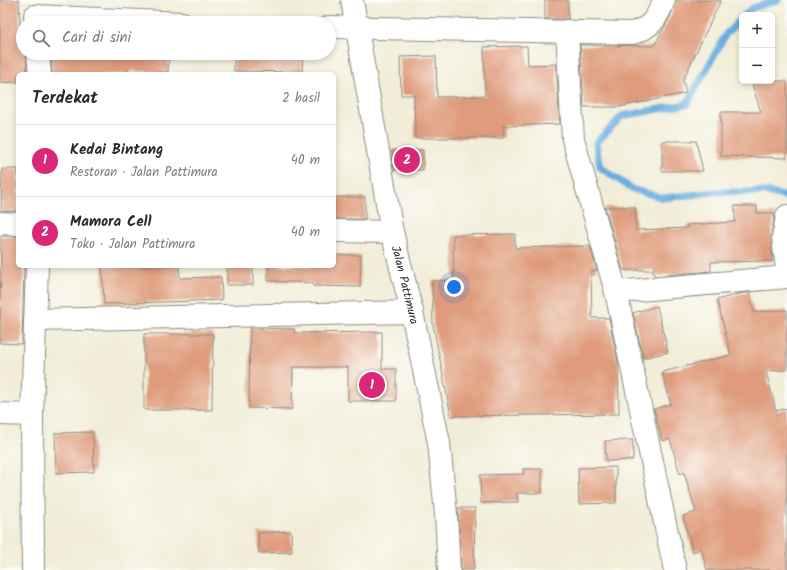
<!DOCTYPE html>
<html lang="id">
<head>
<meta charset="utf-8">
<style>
	body { margin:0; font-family:Kalam,sans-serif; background:#f2f2f3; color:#2b2b33 }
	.controls { position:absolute; right:12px; top:12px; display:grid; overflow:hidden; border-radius:6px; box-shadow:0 2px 6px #0003 }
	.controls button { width:36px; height:36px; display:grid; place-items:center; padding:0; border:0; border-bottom:1px solid #e1e1e2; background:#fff; color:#2b2b33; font:20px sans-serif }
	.you { position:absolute; left:454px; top:287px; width:14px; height:14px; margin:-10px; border:3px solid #fff; border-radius:50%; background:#1a73e8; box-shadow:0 0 0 6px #1a73e833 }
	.badge { display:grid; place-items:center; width:26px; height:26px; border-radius:50%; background:#db2777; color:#fff; font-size:13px; font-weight:700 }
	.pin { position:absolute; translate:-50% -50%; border:2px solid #fff; box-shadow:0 1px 4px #0006 }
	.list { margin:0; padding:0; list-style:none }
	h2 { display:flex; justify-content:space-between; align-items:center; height:52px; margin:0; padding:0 16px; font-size:17px }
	h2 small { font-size:13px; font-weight:400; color:#7c7c81 }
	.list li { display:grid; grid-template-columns:26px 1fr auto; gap:12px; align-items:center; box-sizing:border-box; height:72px; padding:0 16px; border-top:1px solid #e1e1e2 }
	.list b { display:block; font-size:15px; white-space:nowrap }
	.list p { margin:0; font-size:13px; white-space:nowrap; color:#7c7c81 }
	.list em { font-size:13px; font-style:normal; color:#7c7c81 }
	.icon { flex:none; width:22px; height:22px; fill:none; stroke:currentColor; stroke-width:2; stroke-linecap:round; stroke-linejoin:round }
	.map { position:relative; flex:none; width:787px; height:570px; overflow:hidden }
	.search { position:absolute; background:#fff; box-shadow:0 2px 6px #0003; left:16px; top:16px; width:320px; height:44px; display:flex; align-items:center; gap:10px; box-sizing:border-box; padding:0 14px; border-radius:22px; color:#7c7c81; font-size:15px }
	.panel { position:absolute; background:#fff; box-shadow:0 2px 6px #0003; left:16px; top:72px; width:320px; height:196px; border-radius:6px }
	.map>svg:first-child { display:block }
</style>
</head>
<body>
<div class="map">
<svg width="787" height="570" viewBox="0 0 787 570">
	<rect width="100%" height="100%" fill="#fdfcf7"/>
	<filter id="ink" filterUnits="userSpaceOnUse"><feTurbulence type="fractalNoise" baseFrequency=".025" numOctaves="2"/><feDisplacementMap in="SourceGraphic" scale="8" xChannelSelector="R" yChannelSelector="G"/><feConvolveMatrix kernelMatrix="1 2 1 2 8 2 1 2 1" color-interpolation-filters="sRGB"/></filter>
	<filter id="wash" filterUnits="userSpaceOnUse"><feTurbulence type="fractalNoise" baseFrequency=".012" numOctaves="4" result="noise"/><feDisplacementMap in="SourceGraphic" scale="16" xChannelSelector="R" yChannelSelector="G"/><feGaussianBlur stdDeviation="0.9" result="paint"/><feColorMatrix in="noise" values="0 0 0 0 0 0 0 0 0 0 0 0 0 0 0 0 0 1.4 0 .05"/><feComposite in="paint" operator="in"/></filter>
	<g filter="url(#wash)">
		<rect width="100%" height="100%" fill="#f1edd8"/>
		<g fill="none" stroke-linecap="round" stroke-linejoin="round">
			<!-- stream -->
			<g stroke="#69aedf" stroke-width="7">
				<polyline points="745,15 752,8 778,0"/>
				<polyline points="742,18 726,34 687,104 622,116 596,143 600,167 632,189 663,198 715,192 767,192 787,197"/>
			</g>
		</g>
		<g id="blocks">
			<!-- building -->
			<g fill="#df9b7b">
				<polygon points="0,0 19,0 21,50 23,50 23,53 26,53 27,74 18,74 18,82 0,83"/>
				<rect x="545" y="0" width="23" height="19"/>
				<polygon points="676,0 721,0 683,80 686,93 619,107 584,107 580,45 654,46 670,17"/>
				<polygon points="527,46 528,65 556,64 560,124 503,126 504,138 415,138 414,95 401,95 400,57 436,56 437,97 485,96 484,47"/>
				<polygon points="51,53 169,53 168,72 131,71 131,74 52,74"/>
				<polygon points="234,53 303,53 302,72 234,71"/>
				<polygon points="751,81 787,81 787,158 721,156 721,112 761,112"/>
				<polygon points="662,141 696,141 703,171 662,171"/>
				<polygon points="392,150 423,150 423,170 394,170"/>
				<polygon points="2,169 18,169 18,211 1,211"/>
				<rect x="334" y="197" width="31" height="22"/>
				<polygon points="735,206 757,206 757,213 775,213 771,236 773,261 711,262 711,271 654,276 653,270 623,270 605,207 635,207 636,230 687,228 687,225 735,222"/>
				<polygon points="515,234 515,248 590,246 597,271 591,271 592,318 609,318 618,362 619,414 451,416 433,324 432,281 454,280 453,235"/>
				<polygon points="1,236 18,236 18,266 24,266 22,344 0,343"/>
				<polygon points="334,255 361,255 360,287 313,286 313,283 268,281 268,266 334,266"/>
				<polygon points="102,266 179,266 180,278 221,277 222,300 104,304"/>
				<rect x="227" y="266" width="26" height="19"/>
				<polygon points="742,293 749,293 754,312 787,310 787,370 766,371 776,411 787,408 787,570 707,570 701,549 693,552 683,516 696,512 684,472 680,474 670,439 662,441 654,409 671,404 662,372 731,355 717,300"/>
				<polygon points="657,306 668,352 643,358 633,313"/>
				<polygon points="250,328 294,329 294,333 382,332 382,369 396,369 396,401 348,401 348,367 293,367 292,409 249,408"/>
				<polygon points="144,334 213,334 212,410 144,410"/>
				<polygon points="93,432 94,472 56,473 55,433"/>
				<polygon points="633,440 633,460 606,461 605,441"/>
				<polygon points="616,467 616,503 579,504 578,468"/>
				<polygon points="523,469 542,469 542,493 517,493 518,502 481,503 480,475 524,474"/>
				<polygon points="458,508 475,508 474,570 461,570"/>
				<polygon points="291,531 292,552 259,553 258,533"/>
			</g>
		</g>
	</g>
	<g filter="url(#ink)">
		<use href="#blocks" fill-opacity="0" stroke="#8e8c82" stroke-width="1"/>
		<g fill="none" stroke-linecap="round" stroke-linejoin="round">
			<defs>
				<g id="street">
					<polyline points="35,16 182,23"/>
					<path d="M329 27 632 33C652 28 657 18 664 0"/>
					<polyline points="567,31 573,139 616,292 675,570"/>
					<polyline points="38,53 40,74"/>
					<polyline points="787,216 783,238 787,269"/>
					<polyline points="0,223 18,224"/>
					<polyline points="334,231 392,232"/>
					<polyline points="616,292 787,277"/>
					<polyline points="35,320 412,312"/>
					<polyline points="0,414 32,415 37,266"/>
					<polyline points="32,415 33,570"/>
				</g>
				<g id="secondary">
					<path id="s1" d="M352 0 392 232 412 312 439 443 446 514 449 570"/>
				</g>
			</defs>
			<!-- street casing -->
			<use href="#street" stroke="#8e8c82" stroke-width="24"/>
			<!-- secondary casing -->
			<use href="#secondary" stroke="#8e8c82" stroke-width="24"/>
			<!-- street -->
			<use href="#street" stroke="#fff" stroke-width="22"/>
			<!-- secondary -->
			<use href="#secondary" stroke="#fff" stroke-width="22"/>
		</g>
	</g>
	<g text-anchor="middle" stroke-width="3" stroke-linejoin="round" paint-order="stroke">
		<!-- street labels -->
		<g font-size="12" fill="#2b2b2b" stroke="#fdfcf7">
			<text dy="4" stroke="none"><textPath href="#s1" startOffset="290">Jalan Pattimura</textPath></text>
		</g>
	</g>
</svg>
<div class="controls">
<button>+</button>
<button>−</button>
</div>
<div class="you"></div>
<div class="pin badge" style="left:372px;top:385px">1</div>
<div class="pin badge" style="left:407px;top:160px">2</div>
<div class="search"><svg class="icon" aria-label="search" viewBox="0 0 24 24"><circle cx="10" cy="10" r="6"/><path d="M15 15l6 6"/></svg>Cari di sini</div>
<section class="panel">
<h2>Terdekat<small>2 hasil</small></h2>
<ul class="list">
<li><span class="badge">1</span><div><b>Kedai Bintang</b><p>Restoran · Jalan Pattimura</p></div><em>40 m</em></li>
<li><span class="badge">2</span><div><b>Mamora Cell</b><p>Toko · Jalan Pattimura</p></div><em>40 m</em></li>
</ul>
</section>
</div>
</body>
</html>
